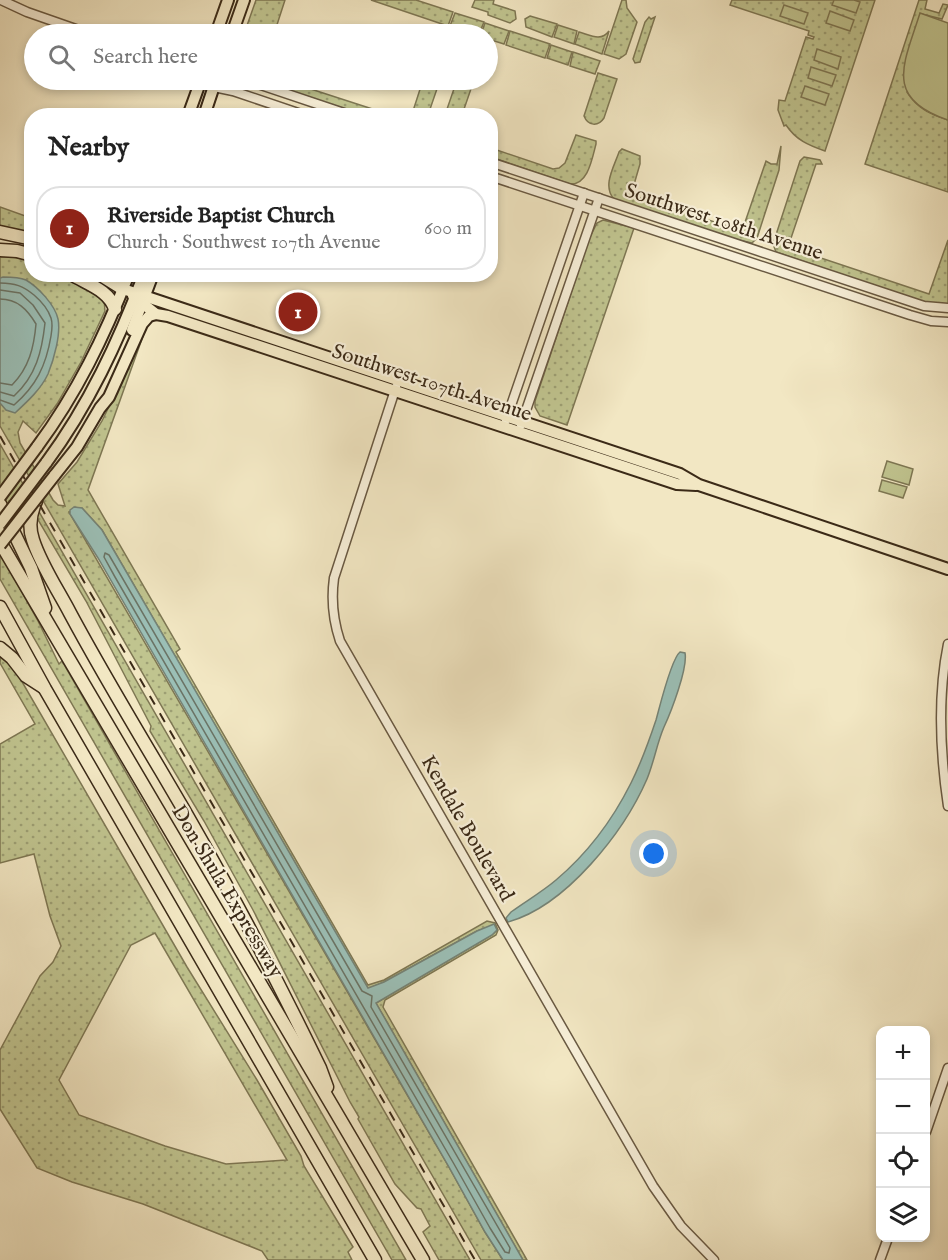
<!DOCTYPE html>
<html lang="en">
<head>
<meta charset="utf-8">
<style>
	body { margin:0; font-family:"IM FELL English",serif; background:#f2f2f2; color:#222 }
	.controls { position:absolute; right:18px; bottom:18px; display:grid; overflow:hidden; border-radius:12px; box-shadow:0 3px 9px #0003 }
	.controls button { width:54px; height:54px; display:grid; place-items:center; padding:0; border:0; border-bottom:2px solid #e0e0e0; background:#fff; color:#222; font:30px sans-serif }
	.you { position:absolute; left:654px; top:854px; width:21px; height:21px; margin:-15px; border:4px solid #fff; border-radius:50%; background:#1a73e8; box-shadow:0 0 0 9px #1a73e833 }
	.badge { display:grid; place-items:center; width:39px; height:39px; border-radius:50%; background:#8f2418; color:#fff; font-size:20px; font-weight:700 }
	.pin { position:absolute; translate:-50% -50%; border:3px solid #fff; box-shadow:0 2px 6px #0006 }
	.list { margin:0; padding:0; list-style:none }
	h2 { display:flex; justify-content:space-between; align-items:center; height:78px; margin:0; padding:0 24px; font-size:26px }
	h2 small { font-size:20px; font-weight:400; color:#767676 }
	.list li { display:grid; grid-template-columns:39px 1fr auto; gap:18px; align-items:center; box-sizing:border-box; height:84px; margin:0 12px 12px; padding:0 12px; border:2px solid #e0e0e0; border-radius:24px }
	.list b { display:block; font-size:22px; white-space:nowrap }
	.list p { margin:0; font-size:20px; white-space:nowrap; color:#767676 }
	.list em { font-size:20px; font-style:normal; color:#767676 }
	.icon { flex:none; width:33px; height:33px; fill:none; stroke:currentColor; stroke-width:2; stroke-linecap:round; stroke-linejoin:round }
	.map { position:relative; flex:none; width:948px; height:1260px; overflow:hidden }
	.search { position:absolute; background:#fff; box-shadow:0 3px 9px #0003; left:24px; top:24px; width:474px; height:66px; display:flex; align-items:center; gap:15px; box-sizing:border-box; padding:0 21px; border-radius:33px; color:#767676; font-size:22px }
	.panel { position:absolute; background:#fff; box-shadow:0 3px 9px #0003; left:24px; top:108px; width:474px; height:174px; border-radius:24px }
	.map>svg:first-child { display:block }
</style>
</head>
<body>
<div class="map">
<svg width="948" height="1260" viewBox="0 0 948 1260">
	<defs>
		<pattern id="grass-dots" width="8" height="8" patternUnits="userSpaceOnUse" patternTransform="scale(1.5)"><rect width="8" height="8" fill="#c0c48f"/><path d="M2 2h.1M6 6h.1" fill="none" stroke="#9d9f74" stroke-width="1.8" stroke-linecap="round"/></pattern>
	</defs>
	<rect width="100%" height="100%" fill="#f2e7c3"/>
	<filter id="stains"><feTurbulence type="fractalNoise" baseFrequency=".00333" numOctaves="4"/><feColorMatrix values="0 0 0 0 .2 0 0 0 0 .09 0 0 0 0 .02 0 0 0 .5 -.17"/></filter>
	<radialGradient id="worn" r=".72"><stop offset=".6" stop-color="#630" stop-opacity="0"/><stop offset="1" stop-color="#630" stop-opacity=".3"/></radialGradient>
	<!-- grass -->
	<g fill="url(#grass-dots)" stroke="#7e7753" stroke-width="1.5" fill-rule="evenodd">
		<polygon points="256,0 285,0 274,34 244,34"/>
		<polygon points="371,0 416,0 453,12 448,26"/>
		<polygon points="475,0 494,0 493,4 515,11 516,19 510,23 488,15 488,12 472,7"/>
		<polygon points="622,0 626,0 627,8 637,22 626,54 619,59 604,54"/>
		<path d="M732 0H875L825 151C808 145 796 140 786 125L784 126 778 110 779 100 785 101 806 37 813 39 814 37 808 35 809 31 730 5Z"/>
		<path d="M919 0H927L925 9 939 13 943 4 948 5 942 19 921 14 907 92C917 108 930 114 948 120V192L865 164Z"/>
		<polygon points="455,13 484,22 479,34 450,26"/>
		<polygon points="530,16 557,24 552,37 526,27 525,19"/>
		<polygon points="649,17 651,19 655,17 640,62 635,63 633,59 645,22"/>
		<polygon points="485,23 509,31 504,44 488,39 488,34 481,34"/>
		<polygon points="558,25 577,31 574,44 554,37"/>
		<polygon points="510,31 550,44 545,58 506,45"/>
		<path d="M609 31 602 54 575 44 579 32C590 35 601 42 609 31Z"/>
		<polygon points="551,45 572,52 568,65 547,58"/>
		<polygon points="573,52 600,61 595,74 570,66"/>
		<path d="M598 73 617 79 604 118C598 127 588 126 584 116Z"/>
		<polygon points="256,80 283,80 391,115 364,115"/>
		<polygon points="423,80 440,80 428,115 409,115 413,111"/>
		<polygon points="457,80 474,80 462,115 445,115"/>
		<path d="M576 135 596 141V144C592 159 588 185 570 184L491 157V148L553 169 559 168 565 163Z"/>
		<path d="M781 146 779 170 757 238 752 243 724 237 614 199C602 186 614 167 619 152L622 149 640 156V164L633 188 638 197 742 231 766 161 771 164H777Z"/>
		<polygon points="804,157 820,160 822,164 816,164 788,247 929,294 948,240 948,305 925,303 776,252 773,244 800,161"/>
		<polygon points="0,207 31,218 31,232 0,227"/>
		<polygon points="603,220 634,228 567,425 540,416 535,407 535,401 589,239 597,223"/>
		<polygon points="0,257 13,257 31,261 32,274 60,275 104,299 105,311 81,362 57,404 36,433 23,421 18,432 20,443 53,500 58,505 65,506 58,484 77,462 102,421 143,336 88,490 180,649 176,652 368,985 384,980 487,921 495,923 498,930 496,935 385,1000 383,1007 527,1260 523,1260 376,1003 492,935 497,930 495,925 477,931 384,982 368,989 102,530 82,508 69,512 449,1167 485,1232 503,1260 481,1260 0,426"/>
		<polygon points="0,444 470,1260 439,1260 423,1232 430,1226 421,1209 417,1208 395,1184 358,1119 359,1117 350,1102 253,910 204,821 150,731 151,726 86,601 27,501 13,518 0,491"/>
		<polygon points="0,553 38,621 59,664 62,661 406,1260 392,1260 0,579"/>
		<path d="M1 654 17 673 187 967 257 1080 301 1156 304 1166 353 1247 348 1252 352 1260H268L262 1251 143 1204 72 1182 37 1168 0 1109V1050L40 976 53 962 61 946 50 916 34 854 0 863V744L35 724 0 663ZM155 933 287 1160H286L226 1164 165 1146 79 1115 59 1080 131 945Z"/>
	</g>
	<!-- pitch -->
	<g fill="#c0c48f" stroke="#7e7753" stroke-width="1.5">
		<polygon points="834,0 854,0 860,2 856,13 832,5"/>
		<polygon points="784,5 808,13 804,24 780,16"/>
		<polygon points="830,11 854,20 850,31 826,23"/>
		<path d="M920 13 948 23V120C883 98 904 64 920 13Z"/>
		<polygon points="817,49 841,57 838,69 814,60"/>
		<polygon points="811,67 836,75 832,86 808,78"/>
		<polygon points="805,86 829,94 825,105 801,97"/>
		<polygon points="887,461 913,469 909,485 882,477"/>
		<polygon points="882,480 907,487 903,498 879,491"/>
	</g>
	<!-- water -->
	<g fill="#9bbfb6" stroke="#758376" stroke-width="1.5">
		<path d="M3 277C10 277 19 277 26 280 38 287 55 305 58 319 61 334 54 359 48 374 41 389 28 401 15 413L6 410 0 403V278Z"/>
		<polygon points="74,507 82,508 102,530 368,988 384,982 477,931 494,924 497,930 492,935 376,1003 523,1260 503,1260 485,1232 449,1167 98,558 70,514 70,510"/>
		<path d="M680 652 685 653C688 668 671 712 664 727 657 743 654 762 647 779 624 832 566 906 508 922L506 918 511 912C526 901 542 892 556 880 588 853 612 821 631 783 641 763 649 741 656 720 660 706 671 659 680 652Z"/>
	</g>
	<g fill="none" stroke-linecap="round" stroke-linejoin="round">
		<!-- shore -->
		<g stroke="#6b7466" stroke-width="1.5">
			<path d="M0 283C15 283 23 286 34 295 41 301 48 309 51 318 53 324 52 330 51 336 46 366 36 386 14 405L0 400"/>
			<path d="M0 290 20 293 33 305 45 323C42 351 36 376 14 396L0 392"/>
			<path d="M0 299C17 299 27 309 36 324 34 347 29 368 12 385L0 383"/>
			<polygon points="105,553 109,555 362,991 372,996 371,1007 510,1248 509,1253 505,1252 490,1228 454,1164 115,577 104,557"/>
		</g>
		<defs>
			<g id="minor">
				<polyline points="1,0 27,12 90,34"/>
				<polyline points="246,80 353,116"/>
				<polyline points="214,87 233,91 307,116"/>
				<polyline points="490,162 924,306 948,308"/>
				<polyline points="490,176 910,315 931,321 948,322"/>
				<path d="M396 387 334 578C331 600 333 620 340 641L653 1186 681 1226 714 1260"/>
				<polyline points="506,420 584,193"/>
				<polyline points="521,425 599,198"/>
				<path d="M948 644C937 698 940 752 948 806"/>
				<polyline points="926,1132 948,1068"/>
				<polyline points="880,1260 888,1238"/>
			</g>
			<g id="major">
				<polyline points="216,34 228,0"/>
				<polyline points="232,34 244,0"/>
				<polyline points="188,116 201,80"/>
				<polyline points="204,116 216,80"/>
				<polyline points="123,289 680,474 699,485 948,569"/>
				<polyline points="133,296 156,314 168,316 677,484 696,485"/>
				<polyline points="132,330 153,274"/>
				<path d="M37 447C77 393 104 337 129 274"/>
				<path d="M46 463C89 405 118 342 144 274"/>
				<polyline points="54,476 77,447 100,408 109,397 142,324 149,316 156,314"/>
			</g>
			<g id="highway">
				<polyline points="0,232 32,239"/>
				<polyline points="0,250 17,251 32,255"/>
				<path d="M71 274C87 284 109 290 115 309"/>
				<polyline points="99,274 123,289"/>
				<path d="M36 501C30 514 28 526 33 540 41 565 58 590 70 613 99 667 130 719 161 771 219 868 271 967 320 1068L327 1087"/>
				<polyline points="0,504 31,568 45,608"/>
				<polyline points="0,542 423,1260"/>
				<polyline points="0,607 45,689 375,1260"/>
				<polyline points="0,648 12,658 26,676 43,687"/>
			</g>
		</defs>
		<!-- minor casing -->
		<use href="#minor" stroke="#695942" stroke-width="11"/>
		<!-- major casing -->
		<use href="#major" stroke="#3b2a17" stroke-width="14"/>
		<!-- highway casing -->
		<use href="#highway" stroke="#3b2a17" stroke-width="15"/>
		<!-- minor -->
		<use href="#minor" stroke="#f7efd8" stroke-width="8"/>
		<!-- major -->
		<use href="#major" stroke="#f2e7c3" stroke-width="10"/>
		<!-- highway -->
		<use href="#highway" stroke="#f2e7c3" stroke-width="12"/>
		<!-- rail -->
		<polyline stroke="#3b2a17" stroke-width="2" stroke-dasharray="10 10" stroke-linecap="butt" points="0,436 475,1260"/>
		<defs>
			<g id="major-bridge">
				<polyline points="0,497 37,447"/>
				<polyline points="0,524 46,463"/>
				<polyline points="0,545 54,476"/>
			</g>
		</defs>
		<!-- major-bridge casing -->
		<use href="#major-bridge" stroke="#3b2a17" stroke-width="14" stroke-linecap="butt"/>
		<!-- major-bridge -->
		<use href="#major-bridge" stroke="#f2e7c3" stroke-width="10"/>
	</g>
	<g text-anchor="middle" stroke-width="4.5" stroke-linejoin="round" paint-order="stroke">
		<!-- street labels -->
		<g font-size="21" fill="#3b2a17" stroke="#f7efd8">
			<text transform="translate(724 221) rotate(18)" y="7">Southwest 108th Avenue</text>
			<text transform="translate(432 382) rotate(18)" y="7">Southwest 107th Avenue</text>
			<text transform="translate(468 828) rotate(60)" y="7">Kendale Boulevard</text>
			<text transform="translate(228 891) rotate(59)" y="7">Don Shula Expressway</text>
		</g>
	</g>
	<rect width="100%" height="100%" filter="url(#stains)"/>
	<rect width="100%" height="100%" fill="url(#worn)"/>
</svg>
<div class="controls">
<button>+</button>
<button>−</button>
<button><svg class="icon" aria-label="locate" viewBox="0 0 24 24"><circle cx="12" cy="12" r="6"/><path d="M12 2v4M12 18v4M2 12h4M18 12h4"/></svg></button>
<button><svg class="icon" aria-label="layers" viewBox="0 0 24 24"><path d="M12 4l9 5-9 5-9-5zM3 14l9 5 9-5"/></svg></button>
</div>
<div class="you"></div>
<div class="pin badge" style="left:298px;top:312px">1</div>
<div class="search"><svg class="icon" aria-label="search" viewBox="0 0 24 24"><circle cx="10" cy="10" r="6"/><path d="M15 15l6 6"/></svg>Search here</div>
<section class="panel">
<h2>Nearby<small></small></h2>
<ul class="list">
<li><span class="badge">1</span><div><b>Riverside Baptist Church</b><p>Church · Southwest 107th Avenue</p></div><em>600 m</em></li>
</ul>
</section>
</div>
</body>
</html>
